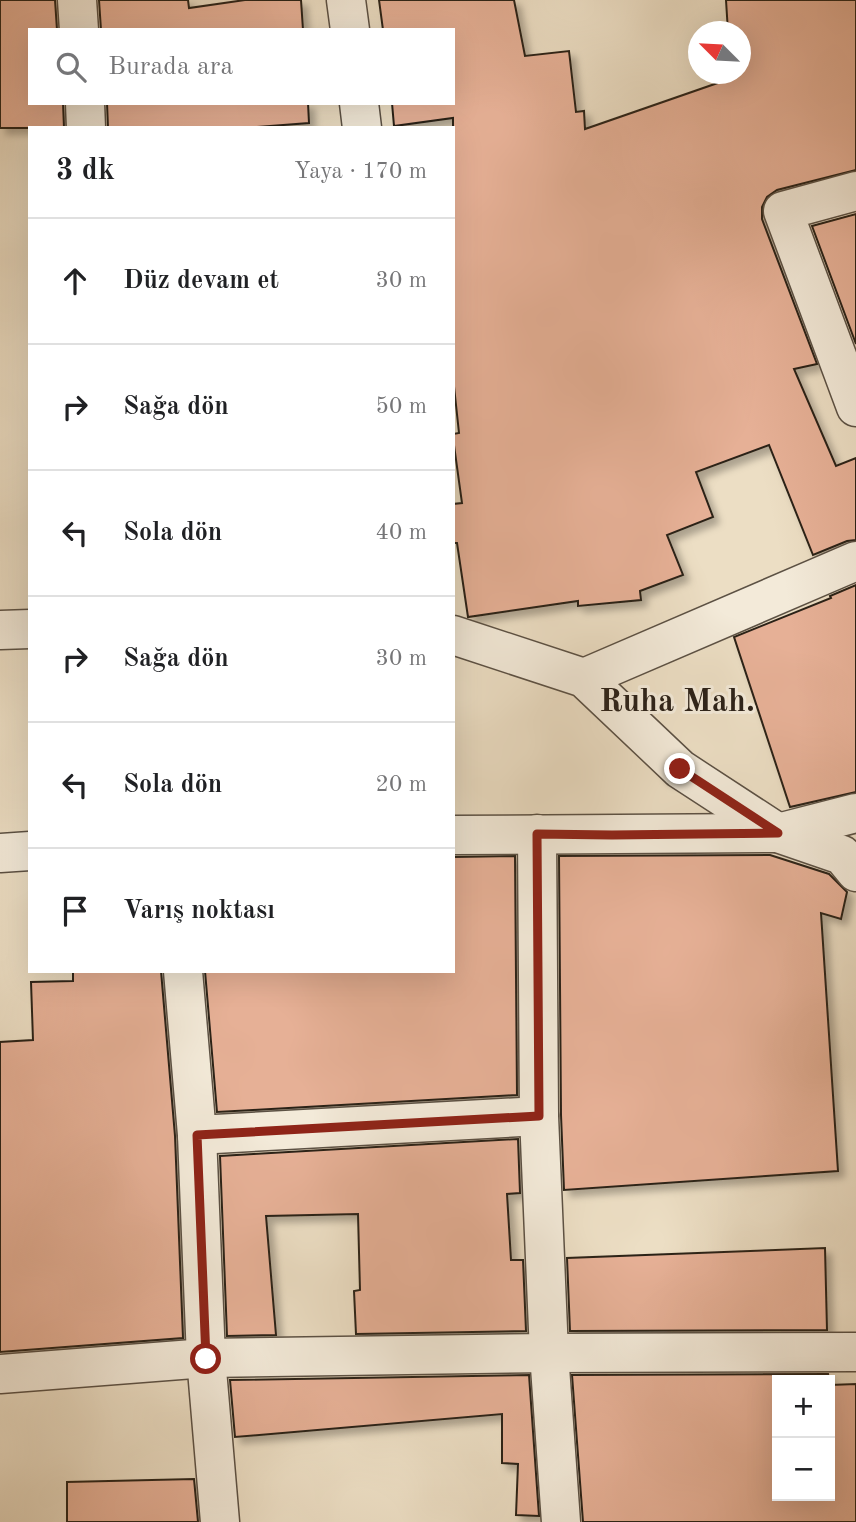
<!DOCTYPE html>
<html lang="tr">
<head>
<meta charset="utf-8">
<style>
	body { margin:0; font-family:"Old Standard TT",serif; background:#f2f2f2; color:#202124 }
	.controls { position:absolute; right:21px; bottom:21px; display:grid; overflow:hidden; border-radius:0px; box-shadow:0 7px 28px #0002 }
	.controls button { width:63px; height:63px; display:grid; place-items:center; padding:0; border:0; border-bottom:2px solid #e0e0e0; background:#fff; color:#202124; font:35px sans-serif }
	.compass { position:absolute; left:688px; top:21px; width:63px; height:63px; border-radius:50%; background:#fff; box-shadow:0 7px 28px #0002; rotate:294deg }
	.stop { position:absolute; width:21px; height:21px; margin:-16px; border:5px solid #8f2418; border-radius:50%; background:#fff }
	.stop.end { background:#8f2418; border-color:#fff; box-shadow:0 2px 7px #0008 }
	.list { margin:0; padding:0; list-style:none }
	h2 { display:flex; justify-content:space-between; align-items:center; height:91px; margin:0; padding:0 28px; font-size:30px }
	h2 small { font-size:23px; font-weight:400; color:#757577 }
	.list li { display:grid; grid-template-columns:46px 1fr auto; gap:21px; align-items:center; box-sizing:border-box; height:126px; padding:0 28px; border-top:2px solid #e0e0e0 }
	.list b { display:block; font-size:26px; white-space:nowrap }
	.list em { font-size:23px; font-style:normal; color:#757577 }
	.icon { flex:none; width:38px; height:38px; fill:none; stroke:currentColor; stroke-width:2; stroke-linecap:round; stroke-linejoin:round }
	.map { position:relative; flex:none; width:856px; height:1522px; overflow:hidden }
	.search { position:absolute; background:#fff; box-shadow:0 7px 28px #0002; left:28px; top:28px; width:427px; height:77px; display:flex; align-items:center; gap:18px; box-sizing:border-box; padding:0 24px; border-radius:0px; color:#757577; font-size:26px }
	.panel { position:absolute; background:#fff; box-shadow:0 7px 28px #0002; left:28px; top:126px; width:427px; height:847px; border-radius:0px }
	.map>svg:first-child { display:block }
</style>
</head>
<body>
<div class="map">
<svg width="856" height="1522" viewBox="0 0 856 1522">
	<defs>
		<filter id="shadow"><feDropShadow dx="6" dy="6" stdDeviation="3.5" flood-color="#0004"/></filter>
	</defs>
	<rect width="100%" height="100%" fill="#ecdec4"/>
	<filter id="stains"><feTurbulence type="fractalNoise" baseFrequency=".00286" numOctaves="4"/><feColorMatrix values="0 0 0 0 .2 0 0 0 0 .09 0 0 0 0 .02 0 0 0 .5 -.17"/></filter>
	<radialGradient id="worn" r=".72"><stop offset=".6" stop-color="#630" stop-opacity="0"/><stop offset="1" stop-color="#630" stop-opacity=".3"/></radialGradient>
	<!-- building -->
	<g fill="#e6b096" stroke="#2c2219" stroke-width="2" filter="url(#shadow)">
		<polygon points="0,0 55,0 57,30 30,30 30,103 63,103 64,128 0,128"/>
		<polygon points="99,0 188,0 189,8 245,0 301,0 303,30 101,30"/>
		<polygon points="379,0 514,0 525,56 569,51 576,112 584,111 585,129 732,78 731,74 740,74 740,32 728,32 726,0 856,0 856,170 777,190 767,197 762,207 762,219 817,364 794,369 836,466 856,458 856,540 847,541 813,555 769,445 696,472 713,517 667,535 683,575 640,591 641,600 578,606 578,601 468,617 457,543 453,543 453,504 462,503 453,438 453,434 459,433 453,377 453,118 394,126 392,103 453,103 453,30 383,30"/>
		<polygon points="107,103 308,103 309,123 244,128 108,128"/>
		<polygon points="856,214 856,344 812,226"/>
		<polygon points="856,585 856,792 790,807 734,637 831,598 830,596"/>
		<polygon points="770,855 829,874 847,892 841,919 821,913 838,1171 564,1190 561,1115 559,856"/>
		<polygon points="515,856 517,1095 217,1112 205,971 453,971 453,857"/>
		<polygon points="73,971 161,971 175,1136 183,1338 0,1352 0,1042 33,1040 31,982 73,981"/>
		<polygon points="518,1139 520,1193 507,1194 511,1260 523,1260 526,1331 356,1334 354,1291 360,1290 358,1214 266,1216 276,1335 227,1336 220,1156"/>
		<polygon points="825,1248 827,1330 570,1331 567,1258"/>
		<polygon points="828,1374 829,1380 777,1380 777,1496 830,1496 830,1385 856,1384 856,1522 583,1522 572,1375"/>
		<polygon points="529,1375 539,1516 516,1515 518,1464 502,1463 502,1414 235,1437 230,1380"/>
		<polygon points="194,1479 198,1522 67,1522 67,1482"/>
	</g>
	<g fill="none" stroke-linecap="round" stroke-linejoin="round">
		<defs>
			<g id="street">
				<polyline points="77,0 79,30"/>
				<polyline points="346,0 350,30"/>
				<polyline points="85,103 86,128"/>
				<polyline points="359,103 362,128"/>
				<polyline points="856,191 783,211 856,407"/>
				<polyline points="0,630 30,629"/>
				<polyline points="453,635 584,678 680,769 778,833 842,855 856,872"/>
				<polyline points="584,678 856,561"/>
				<polyline points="537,834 539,1116 549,1353 561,1522"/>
				<polyline points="453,835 778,833 856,813"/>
				<polyline points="0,853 30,851"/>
				<polyline points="183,971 197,1135 206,1358 220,1522"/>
				<polyline points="197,1135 539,1116"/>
				<polyline points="0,1374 206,1358 549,1353 856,1352"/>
			</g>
		</defs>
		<!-- street casing -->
		<use href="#street" stroke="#5c5144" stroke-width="41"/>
		<!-- street -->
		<use href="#street" stroke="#f3ead9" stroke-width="38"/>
	</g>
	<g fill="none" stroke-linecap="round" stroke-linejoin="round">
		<!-- route -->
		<polyline stroke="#8f2418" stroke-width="9" points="206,1359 197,1135 539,1116 537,834 612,835 778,833 680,769"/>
	</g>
	<g text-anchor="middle" stroke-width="6" stroke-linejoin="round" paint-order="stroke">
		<!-- district labels -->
		<g font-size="32" font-weight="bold" fill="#2c2219" stroke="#f3ead9">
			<text x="677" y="711">Ruha Mah.</text>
		</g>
	</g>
	<rect width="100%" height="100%" filter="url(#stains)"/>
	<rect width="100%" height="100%" fill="url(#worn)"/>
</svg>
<div class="controls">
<button>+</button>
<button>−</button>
</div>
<svg class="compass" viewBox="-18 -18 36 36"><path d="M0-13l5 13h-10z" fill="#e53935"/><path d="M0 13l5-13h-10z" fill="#757577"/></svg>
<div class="stop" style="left:206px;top:1359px"></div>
<div class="stop end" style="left:680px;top:769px"></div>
<div class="search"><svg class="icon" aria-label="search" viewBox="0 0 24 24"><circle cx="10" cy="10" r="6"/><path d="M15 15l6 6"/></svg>Burada ara</div>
<section class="panel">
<h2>3 dk<small>Yaya · 170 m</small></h2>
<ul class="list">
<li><svg class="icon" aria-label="ahead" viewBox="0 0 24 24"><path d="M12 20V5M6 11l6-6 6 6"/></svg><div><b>Düz devam et</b></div><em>30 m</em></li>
<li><svg class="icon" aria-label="right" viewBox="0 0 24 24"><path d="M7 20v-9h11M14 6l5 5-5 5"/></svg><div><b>Sağa dön</b></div><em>50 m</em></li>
<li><svg class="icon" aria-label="left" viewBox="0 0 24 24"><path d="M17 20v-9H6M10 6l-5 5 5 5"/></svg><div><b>Sola dön</b></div><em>40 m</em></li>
<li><svg class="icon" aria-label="right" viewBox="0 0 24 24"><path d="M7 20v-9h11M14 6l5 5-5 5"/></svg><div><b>Sağa dön</b></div><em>30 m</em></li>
<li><svg class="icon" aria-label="left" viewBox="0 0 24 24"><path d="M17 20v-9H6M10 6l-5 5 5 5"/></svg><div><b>Sola dön</b></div><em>20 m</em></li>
<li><svg class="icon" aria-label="arrive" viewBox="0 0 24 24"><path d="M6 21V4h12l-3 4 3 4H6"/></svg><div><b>Varış noktası</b></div></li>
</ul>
</section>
</div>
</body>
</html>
